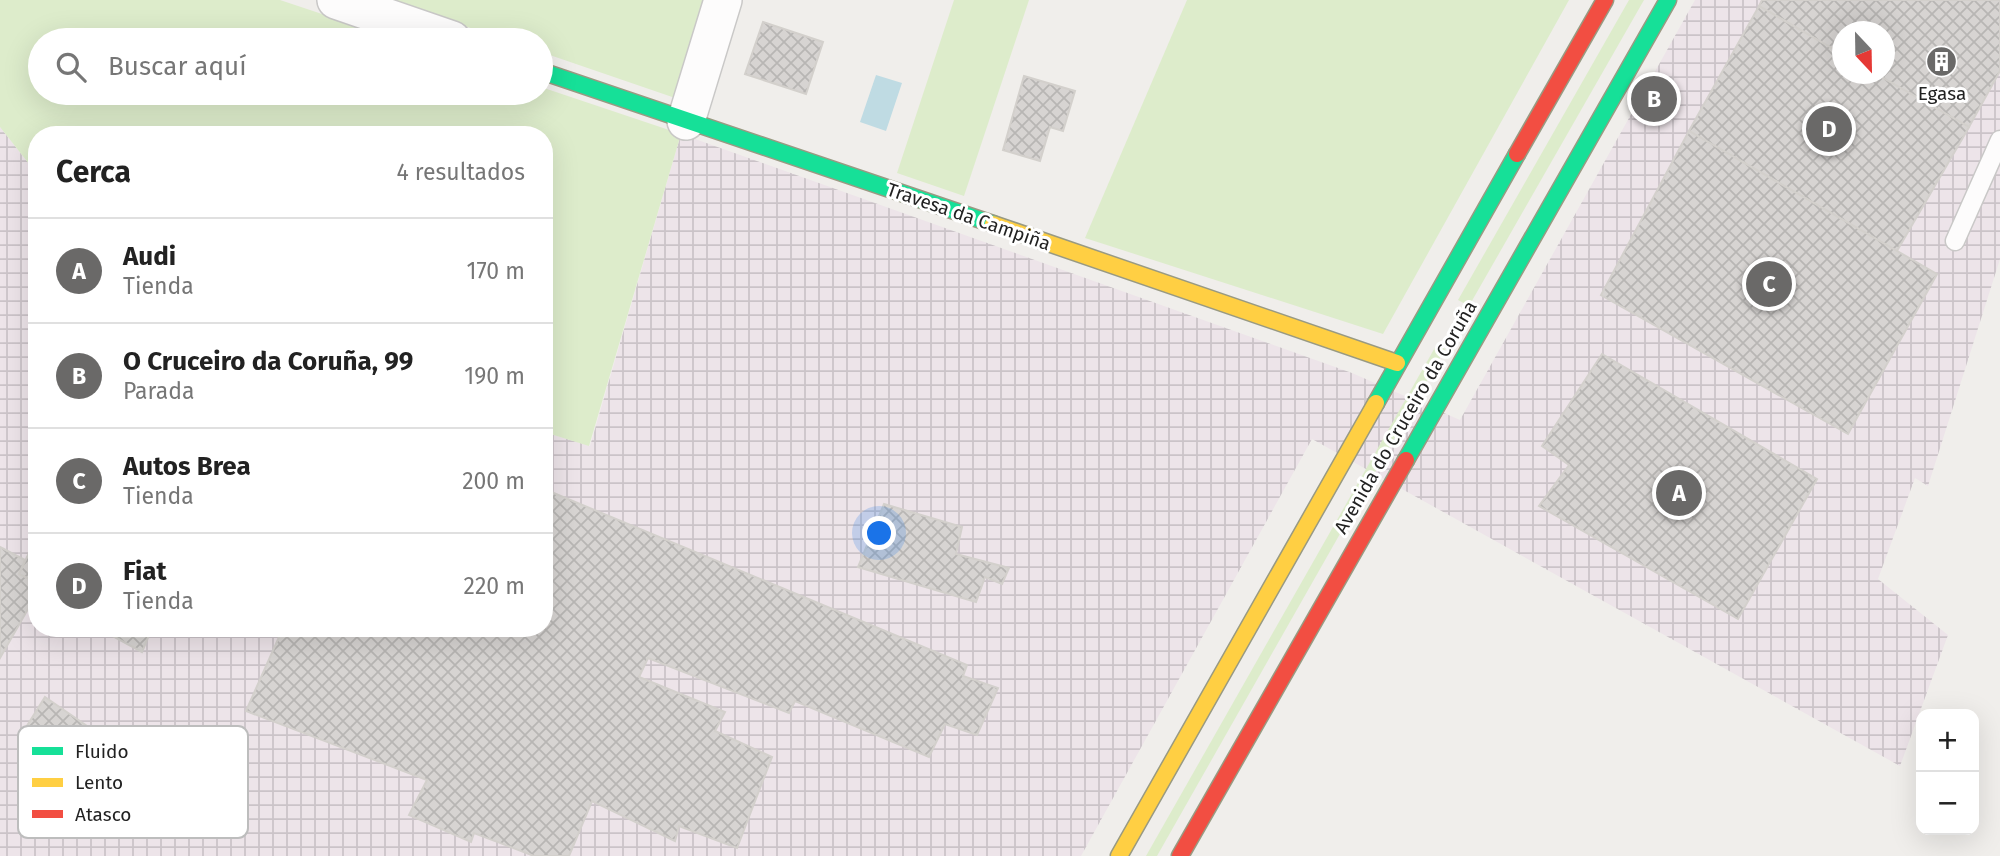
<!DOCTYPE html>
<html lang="es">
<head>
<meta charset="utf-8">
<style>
	body { margin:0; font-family:"Fira Sans",sans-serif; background:#f2f2f2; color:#222 }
	.controls { position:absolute; right:21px; bottom:21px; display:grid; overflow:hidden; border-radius:14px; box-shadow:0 7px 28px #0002 }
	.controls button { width:63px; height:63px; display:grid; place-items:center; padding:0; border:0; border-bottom:2px solid #e0e0e0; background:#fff; color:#222; font:35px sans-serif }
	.compass { position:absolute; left:1832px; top:21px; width:63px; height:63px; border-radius:50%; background:#fff; box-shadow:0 7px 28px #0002; rotate:158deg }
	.you { position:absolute; left:880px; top:534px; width:24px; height:24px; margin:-18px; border:5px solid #fff; border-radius:50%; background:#1a73e8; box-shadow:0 0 0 10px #1a73e833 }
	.badge { display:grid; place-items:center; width:46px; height:46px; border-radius:50%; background:#6a6968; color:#fff; font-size:23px; font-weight:700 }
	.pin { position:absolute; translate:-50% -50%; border:4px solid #fff; box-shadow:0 2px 7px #0006 }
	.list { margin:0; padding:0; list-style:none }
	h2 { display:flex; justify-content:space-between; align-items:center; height:91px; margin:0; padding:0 28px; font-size:30px }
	h2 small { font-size:23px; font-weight:400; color:#767676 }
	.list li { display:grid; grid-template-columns:46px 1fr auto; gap:21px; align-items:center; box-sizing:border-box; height:105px; padding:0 28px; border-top:2px solid #e0e0e0 }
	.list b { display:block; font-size:26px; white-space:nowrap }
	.list p { margin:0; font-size:23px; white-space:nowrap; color:#767676 }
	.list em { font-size:23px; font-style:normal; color:#767676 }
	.icon { flex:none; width:38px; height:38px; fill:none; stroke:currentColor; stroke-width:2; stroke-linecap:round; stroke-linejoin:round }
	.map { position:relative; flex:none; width:2000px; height:856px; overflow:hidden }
	.search { position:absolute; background:#fff; box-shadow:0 7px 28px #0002; left:28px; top:28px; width:525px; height:77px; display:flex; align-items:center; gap:18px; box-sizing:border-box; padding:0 24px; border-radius:38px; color:#767676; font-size:26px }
	.panel { position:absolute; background:#fff; box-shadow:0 7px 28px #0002; left:28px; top:126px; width:525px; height:511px; border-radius:28px }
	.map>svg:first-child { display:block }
</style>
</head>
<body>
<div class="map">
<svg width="2000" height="856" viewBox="0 0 2000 856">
	<defs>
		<pattern id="industrial-grid" width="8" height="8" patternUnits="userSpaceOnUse" patternTransform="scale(1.75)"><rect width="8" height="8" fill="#ede4e9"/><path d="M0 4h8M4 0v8" fill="none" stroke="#cbc3c8"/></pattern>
		<pattern id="building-cross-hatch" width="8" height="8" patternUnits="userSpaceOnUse" patternTransform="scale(1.75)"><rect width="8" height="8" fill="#d7d4d2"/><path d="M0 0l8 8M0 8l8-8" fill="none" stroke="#b8b6b4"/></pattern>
	</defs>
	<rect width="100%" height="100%" fill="#f0eeeb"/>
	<!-- industrial -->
	<path fill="url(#industrial-grid)" fill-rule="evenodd" d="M1695 0H2000V259L1928 486 1915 478 1878 579 1948 635 1900 766 1312 439 1081 856H0V127L37 174V628H544V432L590 446 681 134 1352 373 1460 420ZM1842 32H1884V74H1842Z"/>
	<!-- grass -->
	<g fill="#ddeccb">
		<polygon points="0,0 280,0 400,40 40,40 40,93 541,93 541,87 681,134 589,446 544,432 544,135 37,135 37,174 0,127"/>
		<polygon points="388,0 711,0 681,100 541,52 541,40 506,40"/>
		<polygon points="954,0 1029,0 964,196 897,173"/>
		<polygon points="1187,0 1569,0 1383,334 1085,238"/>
		<polygon points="1629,0 1644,0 1469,306 1458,300"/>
		<polygon points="1437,344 1445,349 1157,856 1146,856"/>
	</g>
	<!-- water -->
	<polygon fill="#bfdbe3" points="876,75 902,83 886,131 860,122"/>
	<!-- building -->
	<g fill="url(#building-cross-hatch)" stroke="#d3d0cc" stroke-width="2">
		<polygon points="1762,0 2000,0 2000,71 1969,127 1876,74 1884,74 1884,32 1842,32 1842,54 1759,6"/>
		<polygon points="1759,6 1842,54 1842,74 1876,74 1969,127 1897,251 1689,131"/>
		<polygon points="763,22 823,42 806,94 745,74"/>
		<polygon points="1024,76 1075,91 1063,131 1050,127 1040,161 1003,150"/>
		<polygon points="1689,131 1937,274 1848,434 1601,295"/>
		<polygon points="1602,354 1817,479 1738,619 1539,506 1569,465 1542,446"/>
		<polygon points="544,489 967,665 963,676 998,688 977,735 945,724 929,757 795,701 789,713 648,658 639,677 725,712 715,731 772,757 737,848 679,826 675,841 592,801 569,856 534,856 474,833 471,842 409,815 427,780 246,711 283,628 544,628"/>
		<polygon points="884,504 962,527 956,554 1009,568 1002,584 985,577 976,602 858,567"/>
		<polygon points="36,538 37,538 37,583 19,574"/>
		<polygon points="0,547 25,560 19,574 37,583 36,595 0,658"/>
		<polygon points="98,628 152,628 142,652"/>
		<polygon points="45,697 87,726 59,766 20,737"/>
	</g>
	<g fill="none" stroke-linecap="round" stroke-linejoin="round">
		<defs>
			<polyline id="lane" points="1955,241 2000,140"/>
			<g id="street">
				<polyline points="336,0 452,40"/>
				<polyline points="686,121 723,0"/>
			</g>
			<g id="fast">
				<polyline points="541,71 993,224"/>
				<polyline points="1376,403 1517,154"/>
				<polyline points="1406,460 1668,0"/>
			</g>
			<g id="slow">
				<polyline points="993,224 1397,363"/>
				<polyline points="1119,856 1376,403"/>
			</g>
			<g id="jam">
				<polyline points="1517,154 1605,0"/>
				<polyline points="1180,856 1406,460"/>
			</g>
		</defs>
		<!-- lane casing -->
		<use href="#lane" stroke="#c9c8c7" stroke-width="21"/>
		<!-- street casing -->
		<use href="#street" stroke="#c9c8c7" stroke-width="40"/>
		<!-- fast casing -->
		<use href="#fast" stroke="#999a82" stroke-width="19"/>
		<!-- slow casing -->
		<use href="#slow" stroke="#999a82" stroke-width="19"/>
		<!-- jam casing -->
		<use href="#jam" stroke="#999a82" stroke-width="19"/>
		<!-- lane -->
		<use href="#lane" stroke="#fdfcfc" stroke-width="18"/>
		<!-- street -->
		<use href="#street" stroke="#fdfcfc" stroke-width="37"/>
		<!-- fast -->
		<use href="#fast" stroke="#16e098" stroke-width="16"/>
		<!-- slow -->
		<use href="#slow" stroke="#ffcf43" stroke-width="16"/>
		<!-- jam -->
		<use href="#jam" stroke="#f24e42" stroke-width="16"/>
	</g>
	<!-- icons -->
	<defs>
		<symbol id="building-disc" viewBox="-11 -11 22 22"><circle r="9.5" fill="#6a6968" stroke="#fff"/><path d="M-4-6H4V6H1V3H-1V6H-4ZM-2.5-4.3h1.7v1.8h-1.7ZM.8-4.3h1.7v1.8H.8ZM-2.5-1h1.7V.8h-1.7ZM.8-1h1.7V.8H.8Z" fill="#fff"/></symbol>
	</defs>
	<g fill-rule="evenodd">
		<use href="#building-disc" x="1924" y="44" width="35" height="35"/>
	</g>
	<g text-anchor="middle" stroke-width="6" stroke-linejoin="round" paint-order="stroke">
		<!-- poi labels -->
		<g font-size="19" fill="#222" stroke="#fff">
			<text x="1942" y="100">Egasa</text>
		</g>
		<!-- street labels -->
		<g font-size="19" fill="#222" stroke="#fff">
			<text transform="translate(969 216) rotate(19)" y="7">Travesa da Campiña</text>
			<text transform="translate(1405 417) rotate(-60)" y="7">Avenida do Cruceiro da Coruña</text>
		</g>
	</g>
	<!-- legend -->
	<rect x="18" y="726" width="230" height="112" rx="10" fill="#fff" stroke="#bdbdbd" stroke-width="2"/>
	<rect x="32" y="747" width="31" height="8" fill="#16e098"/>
	<rect x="32" y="778" width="31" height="9" fill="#ffcf43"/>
	<rect x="32" y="810" width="31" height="8" fill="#f24e42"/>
	<g font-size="19" fill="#222">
		<text x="75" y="758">Fluido</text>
		<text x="75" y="789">Lento</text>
		<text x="75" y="821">Atasco</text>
	</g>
</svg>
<div class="controls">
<button>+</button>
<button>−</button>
</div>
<svg class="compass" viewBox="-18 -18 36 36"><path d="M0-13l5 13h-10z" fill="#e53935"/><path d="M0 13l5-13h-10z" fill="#767676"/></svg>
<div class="you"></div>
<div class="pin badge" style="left:1679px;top:493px">A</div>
<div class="pin badge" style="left:1654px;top:99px">B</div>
<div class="pin badge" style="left:1769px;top:284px">C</div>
<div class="pin badge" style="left:1829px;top:129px">D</div>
<div class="search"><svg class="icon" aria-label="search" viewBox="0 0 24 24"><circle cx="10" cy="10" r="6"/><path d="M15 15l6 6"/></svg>Buscar aquí</div>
<section class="panel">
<h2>Cerca<small>4 resultados</small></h2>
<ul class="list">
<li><span class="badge">A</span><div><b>Audi</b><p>Tienda</p></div><em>170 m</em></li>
<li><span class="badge">B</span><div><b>O Cruceiro da Coruña, 99</b><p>Parada</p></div><em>190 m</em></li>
<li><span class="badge">C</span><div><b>Autos Brea</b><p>Tienda</p></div><em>200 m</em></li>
<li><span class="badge">D</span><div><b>Fiat</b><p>Tienda</p></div><em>220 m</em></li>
</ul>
</section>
</div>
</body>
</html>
